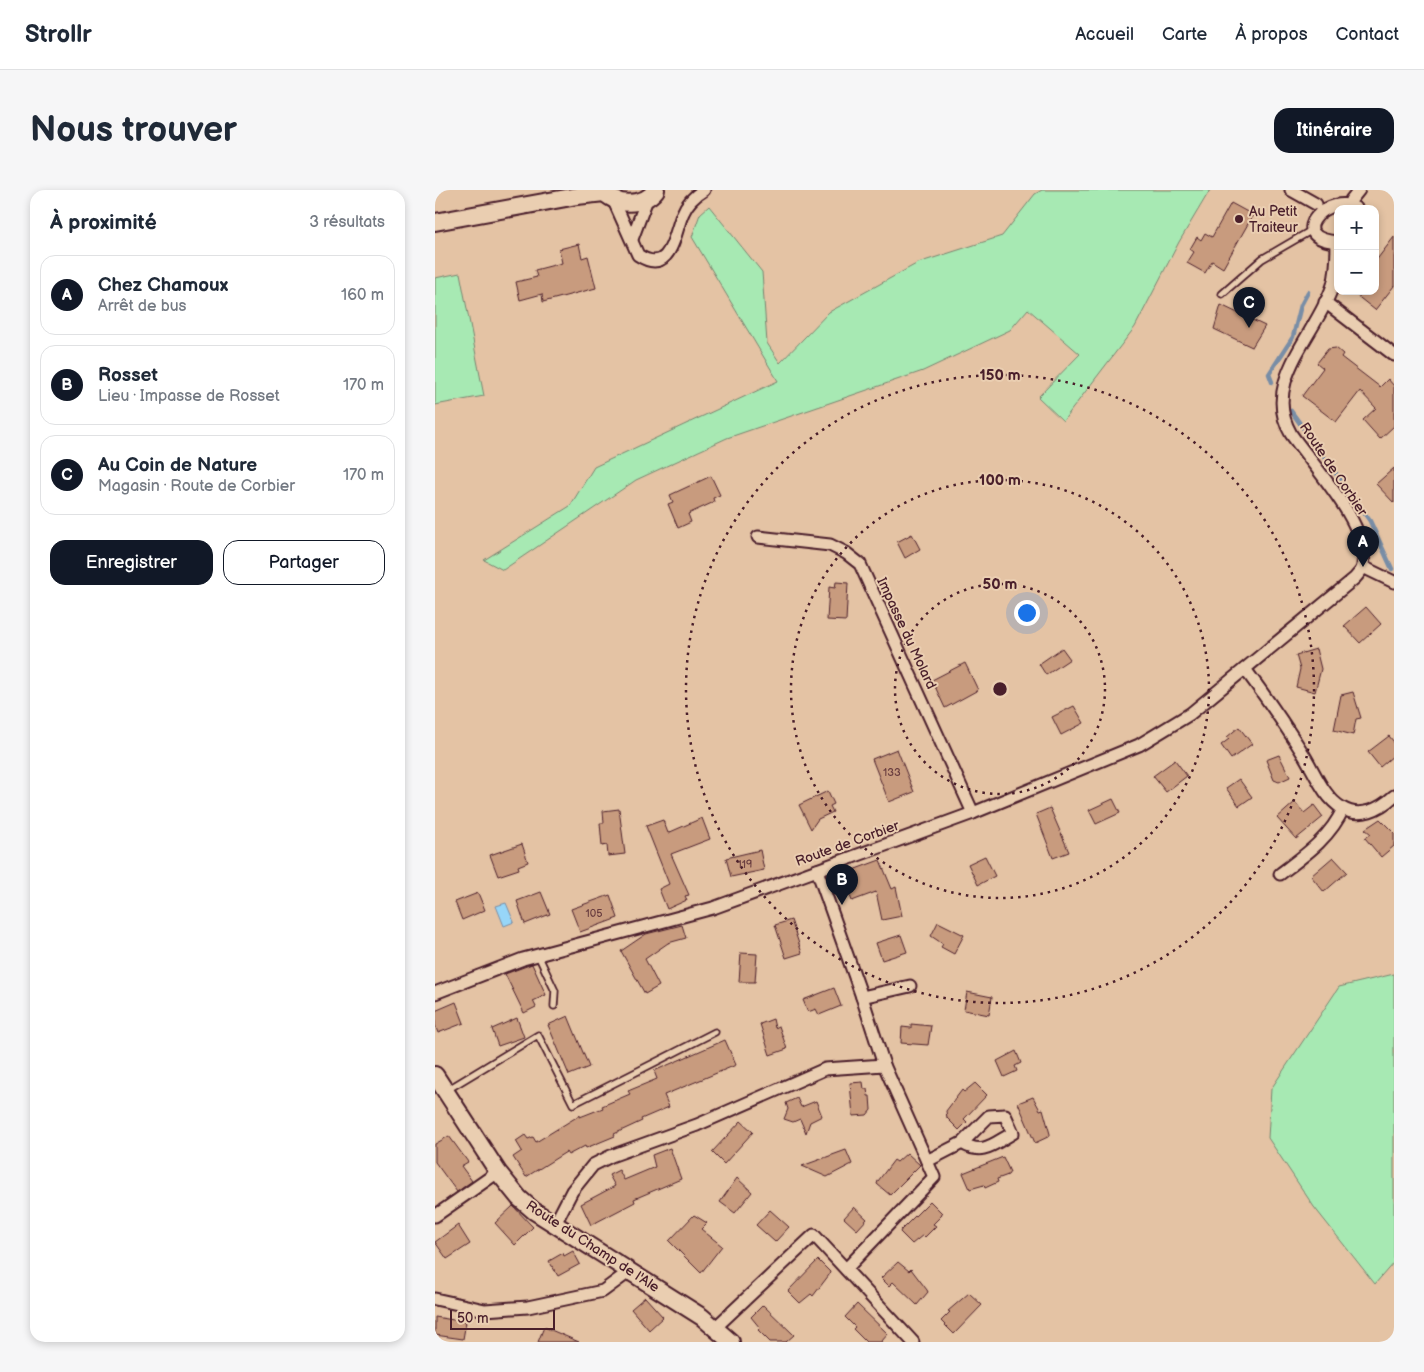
<!DOCTYPE html>
<html lang="fr">
<head>
<meta charset="utf-8">
<style>
	body { margin:0; font-family:"Balsamiq Sans",sans-serif; background:#f6f6f7; color:#1f2937 }
	.controls { position:absolute; right:15px; top:15px; display:grid; overflow:hidden; border-radius:10px; box-shadow:0 2px 8px #0003 }
	.controls button { width:45px; height:45px; display:grid; place-items:center; padding:0; border:0; border-bottom:1px solid #e0e1e3; background:#fff; color:#1f2937; font:25px sans-serif }
	.scale { position:absolute; left:15px; bottom:12px; width:105px; box-sizing:border-box; padding-left:5px; border:2px solid #4a1f2b; border-top:0; font-size:14px; line-height:18px; white-space:nowrap; color:#4a1f2b; -webkit-text-stroke:4px #eaceb1; paint-order:stroke }
	.you { position:absolute; left:591px; top:422px; width:18px; height:18px; margin:-12px; border:4px solid #fff; border-radius:50%; background:#1a73e8; box-shadow:0 0 0 8px #1a73e833 }
	.badge { display:grid; place-items:center; width:32px; height:32px; border-radius:50%; background:#111827; color:#fff; font-size:16px; font-weight:700 }
	.pin { position:absolute; translate:-50% -41px; filter:drop-shadow(0 1px 2px #0008) }
	.pin::after { content:''; position:absolute; top:26px; width:18px; height:15px; background:inherit; clip-path:polygon(0 0,100% 0,50% 100%) }
	.list { margin:0; padding:0; list-style:none }
	h2 { display:flex; justify-content:space-between; align-items:center; height:65px; margin:0; padding:0 20px; font-size:21px }
	h2 small { font-size:16px; font-weight:400; color:#747a83 }
	.list li { display:grid; grid-template-columns:32px 1fr auto; gap:15px; align-items:center; box-sizing:border-box; height:80px; margin:0 10px 10px; padding:0 10px; border:1px solid #e0e1e3; border-radius:15px }
	.list b { display:block; font-size:19px; white-space:nowrap }
	.list p { margin:0; font-size:16px; white-space:nowrap; color:#747a83 }
	.list em { font-size:16px; font-style:normal; color:#747a83 }
	.actions { display:flex; gap:10px; padding:15px 20px }
	.actions a { flex:1; padding:11px 0; border:1px solid #111827; border-radius:15px; text-align:center; font-size:18px; color:#111827 }
	.actions .main { background:#111827; color:#fff }
	.map { position:relative; flex:none; width:959px; height:1152px; overflow:hidden; border-radius:15px }
	header { display:flex; align-items:center; gap:30px; box-sizing:border-box; height:70px; padding:0 25px; background:#fff; border-bottom:1px solid #e0e1e3 }
	header strong { font-size:24px }
	nav { display:flex; gap:28px; margin-inline-start:auto; font-size:18px }
	.intro { display:flex; align-items:center; justify-content:space-between; box-sizing:border-box; height:120px; padding:0 30px }
	h1 { margin:0; font-size:35px }
	.button { padding:12px 22px; border-radius:15px; background:#111827; color:#fff; font-size:18px; font-weight:700 }
	main { display:flex; gap:30px; padding:0 30px }
	aside { flex:1; background:#fff; border-radius:15px; box-shadow:0 2px 8px #0003 }
	.map>svg:first-child { display:block }
</style>
</head>
<body>
<header>
<strong>Strollr</strong>
<nav><a>Accueil</a><a>Carte</a><a>À propos</a><a>Contact</a></nav>
</header>
<div class="intro"><h1>Nous trouver</h1><a class="button">Itinéraire</a></div>
<main>
<aside>
<h2>À proximité<small>3 résultats</small></h2>
<ul class="list">
<li><span class="badge">A</span><div><b>Chez Chamoux</b><p>Arrêt de bus</p></div><em>160 m</em></li>
<li><span class="badge">B</span><div><b>Rosset</b><p>Lieu · Impasse de Rosset</p></div><em>170 m</em></li>
<li><span class="badge">C</span><div><b>Au Coin de Nature</b><p>Magasin · Route de Corbier</p></div><em>170 m</em></li>
</ul>
<div class="actions"><a class="main">Enregistrer</a><a>Partager</a></div>
</aside>
<div class="map">
<svg width="959" height="1152" viewBox="0 0 959 1152">
	<rect width="100%" height="100%" fill="#e4c3a4"/>
	<filter id="ink" filterUnits="userSpaceOnUse"><feTurbulence type="fractalNoise" baseFrequency=".02" numOctaves="2"/><feDisplacementMap in="SourceGraphic" scale="10" xChannelSelector="R" yChannelSelector="G"/><feConvolveMatrix kernelMatrix="1 2 1 2 8 2 1 2 1" color-interpolation-filters="sRGB"/></filter>
	<g filter="url(#ink)">
		<!-- green -->
		<g fill="#a7e9b3" stroke="#78846f">
			<polygon points="607,0 775,0 744,52 700,137 628,231 603,207 645,164 593,119 575,140 488,181 292,248 201,290 68,380 49,370 135,316 159,277 343,191 257,47 265,24 274,16 327,82 332,153 345,173 394,122 483,73 567,46 600,4"/>
			<polygon points="25,83 49,206 0,215 0,88"/>
			<polygon points="959,784 959,1072 940,1094 879,1017 833,948 836,899 904,797"/>
		</g>
		<!-- water -->
		<polygon fill="#97d6f8" stroke="#788da6" points="71,713 79,732 69,736 61,716"/>
		<g fill="none" stroke-linecap="round" stroke-linejoin="round">
			<!-- stream -->
			<g stroke="#788da6" stroke-width="4.5">
				<polyline points="837,192 834,184 858,147 866,115 873,102"/>
				<polyline points="856,221 935,331 957,379"/>
			</g>
		</g>
		<!-- building -->
		<g fill="#c89b7e" stroke="#4a1f2b">
			<polygon points="796,13 818,25 788,78 777,71 770,83 752,73 759,62 755,59 762,47 766,50 770,43 777,47"/>
			<polygon points="959,47 959,96 940,120 916,101 940,101 940,72"/>
			<polygon points="144,54 147,68 153,66 161,98 108,112 107,104 85,110 81,92 102,87 100,80 127,73 124,59"/>
			<polygon points="786,115 830,136 817,157 779,139"/>
			<polygon points="901,158 908,164 906,167 945,197 953,189 959,196 959,236 945,249 928,230 941,218 925,201 901,232 867,206 888,178 882,173 893,159"/>
			<polygon points="959,278 959,313 941,294"/>
			<polygon points="276,286 285,305 278,308 279,312 253,324 256,332 243,338 233,314 238,312 235,305"/>
			<polygon points="477,344 485,359 470,368 462,352"/>
			<polygon points="401,392 413,393 411,431 392,430 394,397 400,398"/>
			<polygon points="931,417 946,434 925,453 909,436"/>
			<polygon points="627,458 635,469 611,485 604,474"/>
			<polygon points="881,459 886,479 880,502 861,497 865,479 861,465"/>
			<polygon points="530,473 543,500 510,518 497,490"/>
			<polygon points="918,502 926,528 921,529 918,545 899,540 906,505"/>
			<polygon points="639,516 649,533 626,545 617,527"/>
			<polygon points="804,537 817,554 796,569 786,555 794,549 792,547"/>
			<polygon points="954,546 959,552 959,565 945,577 933,562"/>
			<polygon points="462,559 479,602 454,612 437,569"/>
			<polygon points="844,565 855,587 844,592 839,590 831,570"/>
			<polygon points="740,570 752,586 731,602 718,586"/>
			<polygon points="804,589 817,607 804,616 791,598"/>
			<polygon points="393,601 399,614 395,616 398,622 383,629 376,639 364,615"/>
			<polygon points="678,609 685,623 661,634 654,620"/>
			<polygon points="860,612 869,623 879,615 888,627 861,649 842,628"/>
			<polygon points="615,618 634,662 618,668 601,624"/>
			<polygon points="184,619 190,664 173,666 172,655 167,656 165,633 169,633 168,621"/>
			<polygon points="267,628 275,649 236,664 254,705 250,706 252,710 232,719 224,699 234,694 211,636 228,630 233,643"/>
			<polygon points="945,629 959,643 959,656 946,667 930,648 936,644 930,639"/>
			<polygon points="87,654 93,672 83,676 84,679 63,686 55,665"/>
			<polygon points="325,660 329,680 296,687 291,668"/>
			<polygon points="550,666 560,686 543,695 533,674"/>
			<polygon points="898,667 912,682 889,702 876,686"/>
			<polygon points="445,670 457,699 461,697 467,726 447,730 441,702 417,711 407,684"/>
			<polygon points="106,702 115,724 90,734 82,711"/>
			<polygon points="43,703 50,720 27,730 20,712"/>
			<polygon points="175,705 183,728 145,742 136,719"/>
			<polygon points="356,730 367,763 351,768 340,735"/>
			<polygon points="503,732 529,745 519,764 506,757 508,754 496,746"/>
			<polygon points="247,735 251,748 233,753 210,769 224,796 210,804 186,761 211,744"/>
			<polygon points="466,745 472,762 447,770 441,753"/>
			<polygon points="306,763 322,764 320,792 304,792"/>
			<polygon points="97,774 111,805 98,811 101,817 89,823 70,784"/>
			<polygon points="399,798 406,816 384,825 381,819 373,822 368,810"/>
			<polygon points="532,802 557,807 554,825 529,820"/>
			<polygon points="21,812 29,833 3,843 0,835 0,821"/>
			<polygon points="133,826 154,877 134,885 113,835"/>
			<polygon points="82,828 89,847 63,856 57,839"/>
			<polygon points="338,829 340,838 344,836 352,859 335,865 325,834"/>
			<polygon points="476,834 496,836 493,855 466,853 467,837 476,838"/>
			<polygon points="290,850 301,875 229,905 234,917 206,929 207,931 179,944 180,946 151,958 150,956 133,965 131,962 91,987 78,967 87,961 81,951 90,945 93,949 98,947 101,952 145,925 145,927 168,918 167,916 195,904 193,901 222,889 219,881"/>
			<polygon points="581,861 586,873 580,876 582,881 569,887 562,871"/>
			<polygon points="428,892 429,899 432,899 433,906 435,906 436,920 432,925 418,926 415,893"/>
			<polygon points="540,893 552,905 529,929 532,932 524,940 512,928 511,921 527,900 529,902"/>
			<polygon points="598,907 605,920 608,919 615,944 615,946 600,953 583,913"/>
			<polygon points="362,908 366,917 381,911 387,926 375,932 371,943 365,929 358,932 349,929 353,919 351,913"/>
			<polygon points="306,931 318,942 289,974 277,962"/>
			<polygon points="14,946 33,972 26,976 37,991 22,1002 0,972 0,954"/>
			<polygon points="235,958 246,989 199,1009 200,1012 156,1035 146,1014 180,996 174,985 184,980 189,990 220,977 217,965"/>
			<polygon points="411,960 417,974 392,987 367,976"/>
			<polygon points="472,963 485,975 455,1005 442,994 443,991 459,970 462,972"/>
			<polygon points="568,967 575,982 573,985 562,989 563,992 550,998 549,995 535,999 528,983"/>
			<polygon points="302,988 317,1002 300,1023 285,1012"/>
			<polygon points="495,1011 507,1023 506,1026 498,1034 501,1036 490,1047 488,1045 477,1054 465,1042 466,1040"/>
			<polygon points="78,1016 98,1037 80,1055 60,1033"/>
			<polygon points="419,1017 432,1029 422,1040 409,1028"/>
			<polygon points="335,1020 354,1037 340,1052 321,1035"/>
			<polygon points="259,1025 272,1033 266,1039 287,1056 266,1083 234,1051"/>
			<polygon points="23,1035 35,1054 12,1069 0,1052"/>
			<polygon points="138,1061 145,1074 123,1086 114,1071 128,1063 129,1066"/>
			<polygon points="383,1070 395,1082 394,1085 378,1106 376,1104 365,1113 353,1101"/>
			<polygon points="463,1072 474,1081 476,1079 492,1100 493,1102 482,1115 458,1092 454,1096 446,1088"/>
			<polygon points="534,1103 547,1115 519,1144 506,1131 515,1122 513,1121"/>
			<polygon points="210,1107 228,1127 214,1140 196,1119"/>
			<polygon points="422,1114 453,1144 446,1152 431,1152 418,1139 420,1137 410,1127"/>
			<polygon points="328,1115 359,1145 351,1152 335,1152 323,1140 325,1138 316,1127"/>
			<polygon points="0,1127 31,1132 28,1149 0,1145"/>
			<polygon points="109,1137 144,1152 103,1152"/>
		</g>
		<g fill="none" stroke-linecap="round" stroke-linejoin="round">
			<defs>
				<g id="lane">
					<polyline points="787,104 827,69 877,40"/>
					<polyline points="103,765 120,801 119,816"/>
					<polyline points="12,900 103,845 138,914 280,842"/>
				</g>
				<g id="street">
					<polyline points="856,0 881,14"/>
					<path d="M178 9 203 65C237 87 239 42 248 23 252 13 259 6 269 0"/>
					<polyline points="916,10 924,0"/>
					<polyline points="197,49 212,9"/>
					<path d="M903 52C846 48 896 0 922 19"/>
					<polyline points="890,112 959,165"/>
					<polyline points="323,347 395,355 411,363 425,374 538,623"/>
					<polyline points="928,377 959,392"/>
					<path d="M810 479C830 506 849 533 867 562 879 580 888 607 907 618 925 629 945 619 959 606"/>
					<polyline points="382,680 427,807 475,796"/>
					<path d="M845 684C870 665 895 648 908 619"/>
					<path d="M0 803 88 769 278 718 538 623 704 555 755 524 920 388C923 384 928 380 928 375 935 336 878 276 856 244 825 192 883 143 898 95 902 81 902 66 902 52"/>
					<path d="M492 971 527 953 554 926 570 925 578 943C558 954 548 966 527 953"/>
					<polyline points="0,1026 63,982"/>
					<polyline points="120,1034 137,1001 158,975 176,966 262,935 390,879 449,875"/>
					<polyline points="411,1079 499,987 449,875 427,807"/>
					<polyline points="0,1109 50,1120 93,1117 168,1101 195,1081"/>
					<polyline points="281,1137 379,1045 478,1152"/>
				</g>
				<g id="secondary">
					<path d="M167 0C180 17 208 17 221 0"/>
					<polyline points="0,32 142,6 169,3"/>
					<polyline points="0,885 63,982 84,1008 99,1021 267,1127 296,1152"/>
				</g>
			</defs>
			<!-- lane casing -->
			<use href="#lane" stroke="#4a1f2b" stroke-width="9"/>
			<!-- street casing -->
			<use href="#street" stroke="#4a1f2b" stroke-width="15"/>
			<!-- secondary casing -->
			<use href="#secondary" stroke="#4a1f2b" stroke-width="20"/>
			<!-- lane -->
			<use href="#lane" stroke="#eaceb1" stroke-width="5.5"/>
			<!-- street -->
			<use href="#street" stroke="#eaceb1" stroke-width="11"/>
			<!-- secondary -->
			<use href="#secondary" stroke="#eaceb1" stroke-width="16"/>
		</g>
	</g>
	<!-- distance rings -->
	<g fill="none" stroke="#4a1f2b" stroke-width="2.5" stroke-dasharray="2.5 5">
		<circle cx="565" cy="499" r="105"/>
		<circle cx="565" cy="499" r="209"/>
		<circle cx="565" cy="499" r="314"/>
	</g>
	<!-- markers -->
	<circle fill="#4a1f2b" stroke="#eaceb1" stroke-width="2" cx="804" cy="29" r="5"/>
	<g text-anchor="middle" stroke-width="4" stroke-linejoin="round" paint-order="stroke">
		<!-- number labels -->
		<g font-size="11" fill="#6a3e40">
			<text x="457" y="586">133</text>
			<text x="310" y="678">119</text>
			<text x="159" y="727">105</text>
		</g>
		<!-- poi labels -->
		<g font-size="14" fill="#4a1f2b" stroke="#eaceb1" text-anchor="start">
			<text x="814" y="26">Au Petit<tspan x="814" dy="16">Traiteur</tspan></text>
		</g>
		<!-- street labels -->
		<g font-size="14" fill="#4a1f2b" stroke="#eaceb1">
			<text transform="translate(899 279) rotate(56)" y="5">Route de Corbier</text>
			<text transform="translate(472 443) rotate(65)" y="5">Impasse du Molard</text>
			<text transform="translate(412 653) rotate(-20)" y="5">Route de Corbier</text>
			<text transform="translate(158 1056) rotate(33)" y="5">Route du Champ de l'Ale</text>
		</g>
	</g>
	<circle cx="565" cy="499" r="8" fill="#4a1f2b" stroke="#eaceb1" stroke-width="2.5"/>
	<g font-size="15" text-anchor="middle" font-weight="bold" fill="#4a1f2b" stroke="#eaceb1" stroke-width="4" stroke-linejoin="round" paint-order="stroke">
		<text x="565" y="190">150 m</text>
		<text x="565" y="295">100 m</text>
		<text x="565" y="399">50 m</text>
	</g>
</svg>
<div class="controls">
<button>+</button>
<button>−</button>
</div>
<div class="scale">50 m</div>
<div class="you"></div>
<div class="pin badge" style="left:928px;top:377px">A</div>
<div class="pin badge" style="left:407px;top:715px">B</div>
<div class="pin badge" style="left:814px;top:138px">C</div>
</div>
</main>
</body>
</html>
